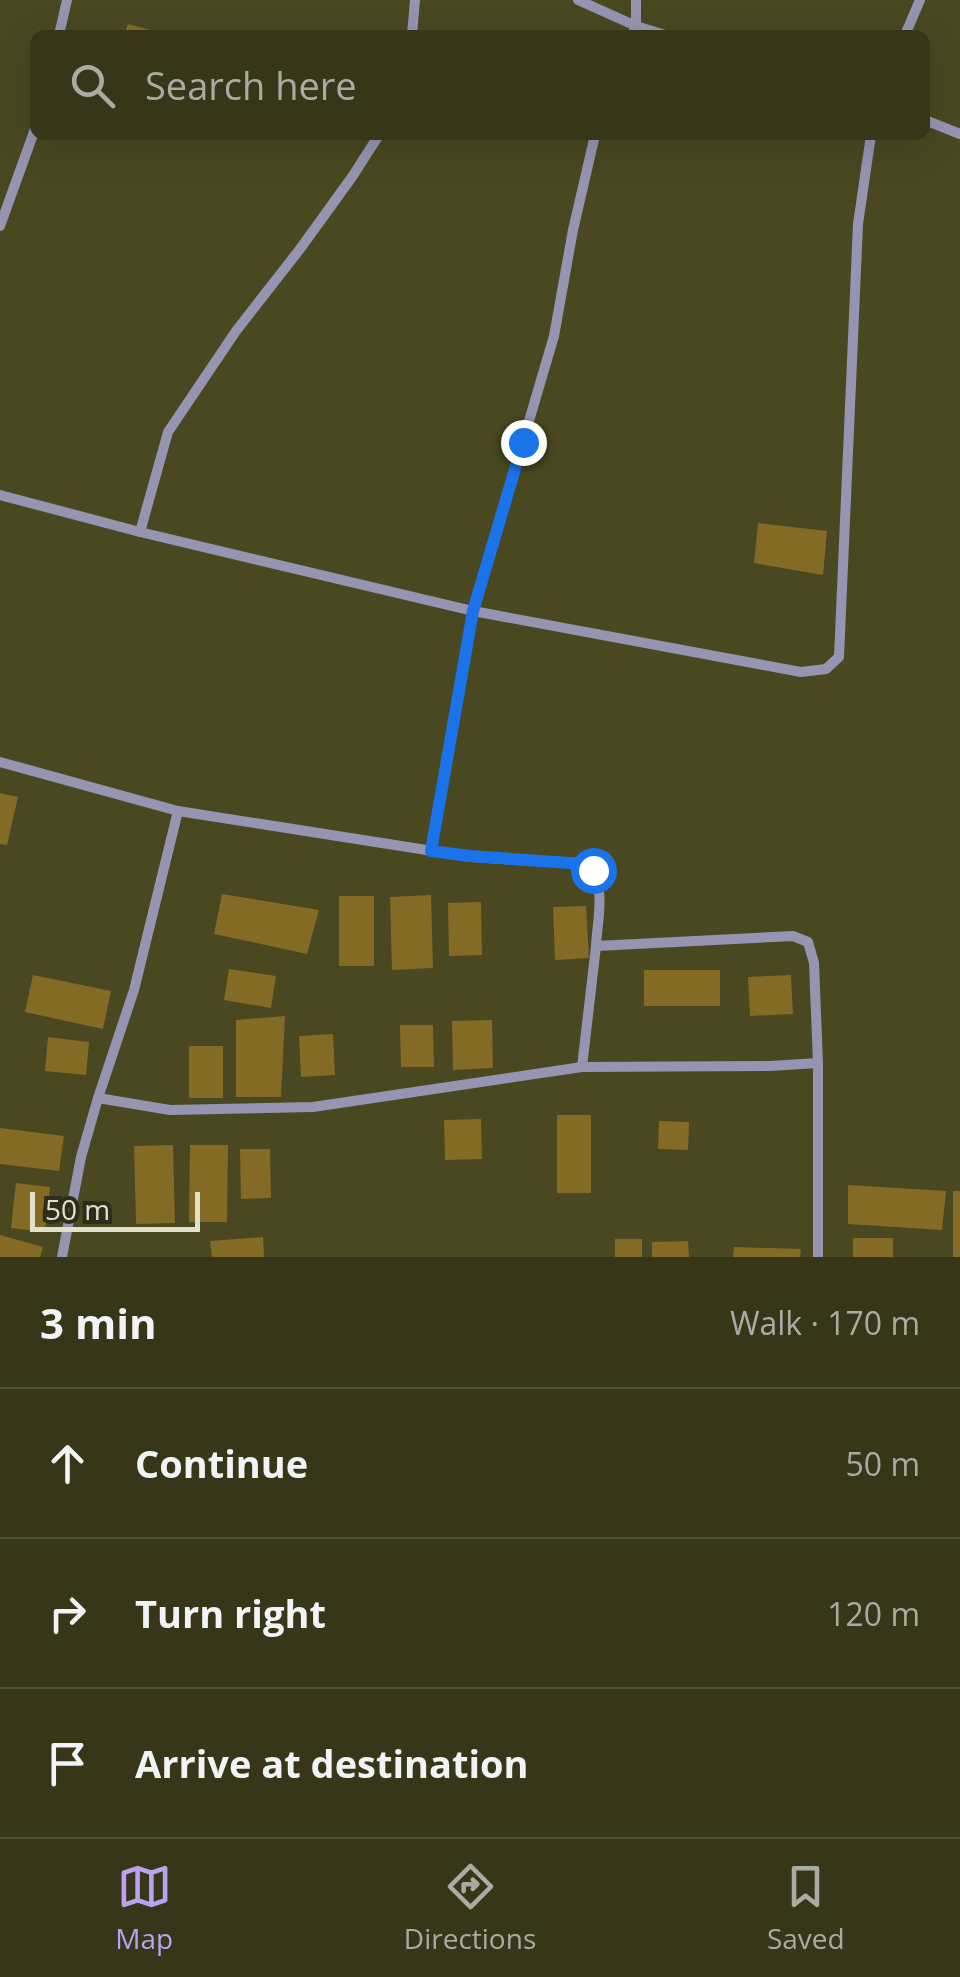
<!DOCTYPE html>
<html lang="en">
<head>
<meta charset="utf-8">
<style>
	body { margin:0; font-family:"Open Sans",sans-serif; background:#3e3e22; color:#f1f3f6 }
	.scale { position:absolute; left:30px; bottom:25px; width:170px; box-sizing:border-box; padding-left:10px; border:5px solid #e1e1cb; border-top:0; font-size:28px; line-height:35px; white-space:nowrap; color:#e1e1cb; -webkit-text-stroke:8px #2d2d1c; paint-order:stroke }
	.stop { position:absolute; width:30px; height:30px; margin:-22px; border:8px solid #1a73e8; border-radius:50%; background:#fff }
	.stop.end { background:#1a73e8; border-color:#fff; box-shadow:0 2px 10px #0008 }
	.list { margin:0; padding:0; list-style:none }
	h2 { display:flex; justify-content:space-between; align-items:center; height:130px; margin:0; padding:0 40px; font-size:42px }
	h2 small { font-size:32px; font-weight:400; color:#aaaba2 }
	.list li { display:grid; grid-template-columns:65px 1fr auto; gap:30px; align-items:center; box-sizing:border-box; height:150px; padding:0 40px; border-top:2px solid #515038 }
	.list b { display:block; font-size:38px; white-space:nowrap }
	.list em { font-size:32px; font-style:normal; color:#aaaba2 }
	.icon { flex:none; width:55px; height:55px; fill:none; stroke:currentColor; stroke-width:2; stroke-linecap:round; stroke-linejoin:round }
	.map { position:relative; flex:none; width:960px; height:1257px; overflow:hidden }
	.search { position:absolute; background:#373619; box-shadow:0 10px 40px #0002; left:30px; right:30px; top:30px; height:110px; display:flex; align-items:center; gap:25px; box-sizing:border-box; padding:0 35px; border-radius:15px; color:#aaaba2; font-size:38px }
	.sheet { height:580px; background:#373619 }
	nav { display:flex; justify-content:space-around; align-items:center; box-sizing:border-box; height:140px; border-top:2px solid #515038; background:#373619; font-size:28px; color:#aaaba2 }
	nav a { display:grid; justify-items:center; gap:5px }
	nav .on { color:#bca0f2 }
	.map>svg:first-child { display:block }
</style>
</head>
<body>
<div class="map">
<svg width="960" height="1257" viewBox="0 0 960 1257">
	<rect width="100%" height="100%" fill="#494821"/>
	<!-- building -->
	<g fill="#836a25">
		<polygon points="128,24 165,34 165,35 124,35"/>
		<polygon points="758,523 827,531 823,575 754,563"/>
		<polygon points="0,793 18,797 7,845 0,844"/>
		<polygon points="222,894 319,910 307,954 214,934"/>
		<polygon points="431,895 433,968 392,970 390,897"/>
		<rect x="339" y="896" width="35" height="70"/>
		<polygon points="481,902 482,955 449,956 448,903"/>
		<polygon points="586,906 589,958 555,960 553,907"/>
		<polygon points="229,969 276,976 271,1008 224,1000"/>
		<rect x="644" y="970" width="76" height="36"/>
		<polygon points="33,975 111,991 103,1029 25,1012"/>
		<polygon points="791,975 793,1014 750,1016 748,977"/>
		<polygon points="285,1016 281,1097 236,1097 236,1020"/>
		<polygon points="492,1020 493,1068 453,1070 452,1021"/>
		<polygon points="400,1025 433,1025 434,1067 401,1067"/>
		<polygon points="333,1034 335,1075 301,1077 299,1036"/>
		<polygon points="48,1037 89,1042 86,1075 45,1071"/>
		<rect x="189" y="1046" width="34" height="52"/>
		<rect x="557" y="1115" width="34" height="78"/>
		<polygon points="481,1119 482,1159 445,1160 444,1120"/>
		<polygon points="659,1121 689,1122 688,1150 658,1149"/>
		<polygon points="0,1128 64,1136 59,1171 0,1164"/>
		<polygon points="173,1145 175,1223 136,1224 134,1146"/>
		<polygon points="190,1145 228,1145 227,1222 189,1222"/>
		<polygon points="240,1149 270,1149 271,1198 241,1199"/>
		<polygon points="16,1183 50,1187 45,1232 11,1228"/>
		<polygon points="848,1185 946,1191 942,1230 848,1224"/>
		<rect x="953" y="1191" width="7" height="66"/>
		<polygon points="0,1235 43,1247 40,1257 0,1257"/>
		<polygon points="263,1237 264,1257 212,1257 210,1241"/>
		<rect x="853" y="1238" width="40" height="19"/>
		<rect x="615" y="1239" width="27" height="18"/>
		<polygon points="688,1241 689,1257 652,1257 652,1242"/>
		<polygon points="734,1247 801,1249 800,1257 733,1257"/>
	</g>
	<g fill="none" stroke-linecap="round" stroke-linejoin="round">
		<!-- street -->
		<g stroke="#9694b0" stroke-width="10">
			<polyline points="578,0 636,26 665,35"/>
			<polyline points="59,35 67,0"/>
			<polyline points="412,35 415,0"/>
			<polyline points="632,35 636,26 636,0"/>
			<polyline points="905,35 920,0"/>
			<polyline points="925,120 960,134"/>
			<polyline points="0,226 35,129"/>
			<polyline points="0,495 140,532 473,611 801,672 826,669 839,657 858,224 871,135"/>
			<polyline points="140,532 168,432 236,331 300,249 352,177 379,135"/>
			<path d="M0 762 178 811 471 857 583 864C609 880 597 919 596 946L793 936 808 942 814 963 818 1063V1257"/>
			<polyline points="431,851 473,611 554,336 573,230 595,135"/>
			<polyline points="582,1067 596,946"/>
			<polyline points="98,1098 170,1110 313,1107 582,1067 770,1066 818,1063"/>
			<polyline points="62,1257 81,1157 98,1098 134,990 178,811"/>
		</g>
	</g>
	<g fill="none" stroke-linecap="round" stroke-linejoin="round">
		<!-- route -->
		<polyline stroke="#1a73e8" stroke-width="12" points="523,442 473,611 431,851 470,856 584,864 593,870"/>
	</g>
</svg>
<div class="scale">50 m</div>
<div class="stop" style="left:593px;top:870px"></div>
<div class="stop end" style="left:523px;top:442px"></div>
<div class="search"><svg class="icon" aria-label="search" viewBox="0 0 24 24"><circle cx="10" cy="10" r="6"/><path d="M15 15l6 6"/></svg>Search here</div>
</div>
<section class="sheet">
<h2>3 min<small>Walk · 170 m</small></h2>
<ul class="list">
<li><svg class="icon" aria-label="ahead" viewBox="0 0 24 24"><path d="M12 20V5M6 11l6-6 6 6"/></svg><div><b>Continue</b></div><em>50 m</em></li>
<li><svg class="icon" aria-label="right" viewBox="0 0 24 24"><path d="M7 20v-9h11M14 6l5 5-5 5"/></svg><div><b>Turn right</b></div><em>120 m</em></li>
<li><svg class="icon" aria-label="arrive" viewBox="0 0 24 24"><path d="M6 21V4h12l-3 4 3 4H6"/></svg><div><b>Arrive at destination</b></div></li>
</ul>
</section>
<nav>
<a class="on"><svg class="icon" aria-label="map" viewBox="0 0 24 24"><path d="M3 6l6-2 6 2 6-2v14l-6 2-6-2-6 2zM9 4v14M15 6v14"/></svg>Map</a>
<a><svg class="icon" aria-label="directions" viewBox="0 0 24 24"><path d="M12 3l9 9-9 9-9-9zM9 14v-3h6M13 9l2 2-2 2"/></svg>Directions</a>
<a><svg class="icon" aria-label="saved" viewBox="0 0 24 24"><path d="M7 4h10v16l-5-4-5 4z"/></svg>Saved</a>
</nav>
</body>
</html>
